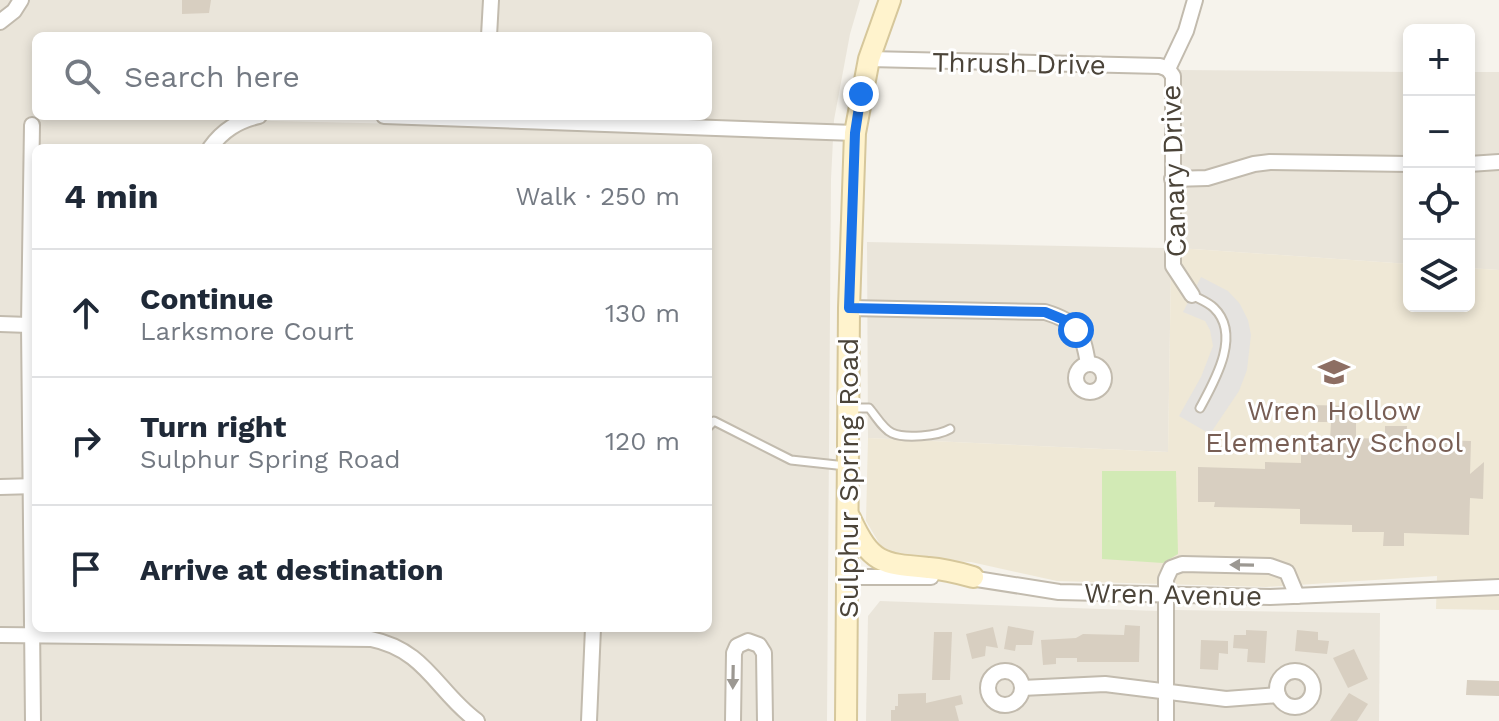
<!DOCTYPE html>
<html lang="en">
<head>
<meta charset="utf-8">
<style>
	body { margin:0; font-family:"Work Sans",sans-serif; background:#f6f6f7; color:#1f2937 }
	.controls { position:absolute; right:24px; top:24px; display:grid; overflow:hidden; border-radius:12px; box-shadow:0 4px 12px #0003 }
	.controls button { width:72px; height:72px; display:grid; place-items:center; padding:0; border:0; border-bottom:2px solid #e0e1e3; background:#fff; color:#1f2937; font:40px sans-serif }
	.stop { position:absolute; width:24px; height:24px; margin:-18px; border:6px solid #1a73e8; border-radius:50%; background:#fff }
	.stop.end { background:#1a73e8; border-color:#fff; box-shadow:0 2px 8px #0008 }
	.list { margin:0; padding:0; list-style:none }
	h2 { display:flex; justify-content:space-between; align-items:center; height:104px; margin:0; padding:0 32px; font-size:34px }
	h2 small { font-size:26px; font-weight:400; color:#747a83 }
	.list li { display:grid; grid-template-columns:52px 1fr auto; gap:24px; align-items:center; box-sizing:border-box; height:128px; padding:0 32px; border-top:2px solid #e0e1e3 }
	.list b { display:block; font-size:30px; white-space:nowrap }
	.list p { margin:0; font-size:26px; white-space:nowrap; color:#747a83 }
	.list em { font-size:26px; font-style:normal; color:#747a83 }
	.icon { flex:none; width:44px; height:44px; fill:none; stroke:currentColor; stroke-width:2; stroke-linecap:round; stroke-linejoin:round }
	.map { position:relative; flex:none; width:1499px; height:721px; overflow:hidden }
	.search { position:absolute; background:#fff; box-shadow:0 4px 12px #0003; left:32px; top:32px; width:680px; height:88px; display:flex; align-items:center; gap:20px; box-sizing:border-box; padding:0 28px; border-radius:12px; color:#747a83; font-size:30px }
	.panel { position:absolute; background:#fff; box-shadow:0 4px 12px #0003; left:32px; top:144px; width:680px; height:488px; border-radius:12px }
	.map>svg:first-child { display:block }
</style>
</head>
<body>
<div class="map">
<svg width="1499" height="721" viewBox="0 0 1499 721">
	<rect width="100%" height="100%" fill="#f6f3ec"/>
	<!-- residential -->
	<g fill="#eae5da" fill-rule="evenodd">
		<path d="M0 0H483L482 36H36V116H227L272 121 493 126 494 116H708V36H495V0H860L850 34 834 120 831 179 827 721H0ZM36 148H708V628H36Z"/>
		<polygon points="1179,70 1409,72 1409,264 1178,248"/>
		<polygon points="1469,72 1499,72 1499,270 1469,268"/>
		<polygon points="867,242 1164,248 1171,266 1168,452 868,438"/>
		<polygon points="880,601 1158,611 1157,721 866,721 868,616"/>
		<polygon points="1175,610 1380,613 1379,721 1173,721"/>
	</g>
	<!-- education -->
	<polygon fill="#efe8d6" points="1178,248 1409,264 1409,306 1469,306 1469,268 1499,270 1499,610 1436,609 1437,576 1266,587 1057,581 971,562 906,559 881,546 866,521 868,438 1168,452 1171,266"/>
	<!-- green -->
	<polygon fill="#d2eab5" points="1102,471 1176,471 1178,554 1163,563 1102,559"/>
	<!-- parking -->
	<polygon fill="#e5e3e0" points="1201,277 1228,291 1240,304 1248,320 1251,335 1247,370 1239,391 1210,434 1179,416 1201,377 1213,346 1210,330 1205,321 1183,312"/>
	<!-- building -->
	<g fill="#d8cfc1">
		<polygon points="182,0 211,0 209,13 182,14"/>
		<polygon points="1310,405 1356,406 1356,438 1385,439 1385,426 1407,426 1406,439 1471,441 1470,474 1484,462 1483,499 1470,498 1469,535 1404,533 1404,546 1383,546 1384,532 1352,532 1352,525 1300,524 1300,509 1214,507 1215,502 1198,502 1198,467 1265,469 1265,462 1301,463 1301,441 1330,442 1331,422 1310,422"/>
		<polygon points="1125,625 1140,626 1139,662 1077,662 1077,658 1056,658 1056,664 1043,665 1041,640 1076,638 1083,634 1124,635"/>
		<polygon points="1008,626 1034,631 1032,645 1016,645 1015,651 1004,649"/>
		<polygon points="993,627 998,648 986,646 985,656 972,659 966,634"/>
		<polygon points="1246,630 1267,631 1265,663 1247,662 1248,649 1233,648 1234,635 1246,635"/>
		<polygon points="1297,630 1318,632 1318,640 1329,641 1327,654 1295,651"/>
		<polygon points="934,632 952,632 950,680 932,680"/>
		<polygon points="1201,640 1228,641 1228,654 1219,653 1218,670 1200,669"/>
		<polygon points="1354,649 1368,679 1348,688 1333,658"/>
		<polygon points="1467,680 1499,681 1499,696 1466,695"/>
		<polygon points="926,693 926,703 961,695 963,704 955,706 959,721 891,721 891,710 895,710 895,706 898,706 898,694"/>
		<polygon points="1349,693 1368,704 1357,721 1330,721"/>
	</g>
	<g fill="none" stroke-linecap="round" stroke-linejoin="round">
		<defs>
			<g id="service">
				<path d="M1192 295C1199 299 1208 302 1214 308 1242 335 1214 382 1200 408"/>
				<path d="M851 408H869C876 416 883 429 892 433 905 439 938 436 950 429"/>
				<polyline points="708,427 714,421 791,460 846,466"/>
			</g>
			<g id="minor">
				<polyline points="0,22 14,11 21,0"/>
				<polyline points="489,36 491,0"/>
				<polyline points="869,59 1160,66 1168,69"/>
				<polyline points="384,116 855,133"/>
				<polyline points="32,125 29,325 33,721"/>
				<path d="M210 148C223 130 238 121 259 116"/>
				<polyline points="1469,164 1499,162"/>
				<polyline points="1172,179 1207,178 1254,164 1270,162 1409,164"/>
				<polyline points="1192,295 1173,266 1173,76 1168,69 1186,31 1195,0"/>
				<path d="M849 308 1045 312C1078 322 1083 332 1088 364"/>
				<polyline points="0,324 29,325"/>
				<circle cx="1090" cy="378" r="14"/>
				<polyline points="0,487 36,486"/>
				<polyline points="848,577 931,577"/>
				<polyline points="964,577 1059,592 1270,597 1499,587"/>
				<path d="M0 635 371 639C426 650 437 692 477 721"/>
				<circle cx="1005" cy="688" r="17"/>
				<circle cx="1295" cy="689" r="18"/>
				<polyline points="1022,688 1105,684 1226,699 1278,695"/>
				<polyline points="589,721 593,628"/>
				<polyline points="733,721 734,653 737,646 748,641 759,645 764,653 765,721"/>
				<polyline points="1166,721 1166,579 1171,568 1182,564 1270,566 1287,572 1297,596"/>
			</g>
			<g id="secondary">
				<path d="M850 518C871 564 882 564 929 568 944 569 959 573 973 577"/>
				<polyline points="846,721 849,308 855,133 869,59 890,0"/>
			</g>
		</defs>
		<!-- service casing -->
		<use href="#service" stroke="#c2bbae" stroke-width="11"/>
		<!-- minor casing -->
		<use href="#minor" stroke="#c2bbae" stroke-width="18"/>
		<!-- secondary casing -->
		<use href="#secondary" stroke="#d6c79b" stroke-width="24"/>
		<!-- service -->
		<use href="#service" stroke="#fff" stroke-width="7"/>
		<!-- minor -->
		<use href="#minor" stroke="#fff" stroke-width="14"/>
		<!-- secondary -->
		<use href="#secondary" stroke="#fff3cd" stroke-width="20"/>
	</g>
	<!-- one-way arrows -->
	<defs><path id="oneway-solid" d="M-6-.8H1V-3.2L6.5 0L1 3.2V.8H-6Z" transform="scale(2)"/></defs>
	<g fill="#9c9892">
		<use href="#oneway-solid" transform="translate(1242 565) rotate(-179)"/>
		<use href="#oneway-solid" transform="translate(733 677) rotate(91)"/>
	</g>
	<g fill="none" stroke-linecap="round" stroke-linejoin="round">
		<!-- route -->
		<polyline stroke="#1a73e8" stroke-width="10" points="861,94 855,133 849,308 1045,312 1067,321 1076,330"/>
	</g>
	<!-- icons -->
	<defs>
		<symbol id="school-bare" viewBox="-9 -9 18 18"><path d="M0-5L7-2L0 1L-7-2ZM-4 1L0 2.5L4 1V4Q0 6-4 4Z" fill="#8d6e63" stroke="#fff" stroke-width="2.5" paint-order="stroke"/></symbol>
	</defs>
	<g fill-rule="evenodd">
		<use href="#school-bare" x="1312" y="350" width="44" height="44"/>
	</g>
	<g text-anchor="middle" stroke-width="6" stroke-linejoin="round" paint-order="stroke">
		<!-- street labels -->
		<g font-size="28" fill="#4b4439" stroke="#fff">
			<text transform="translate(1019 63) rotate(1)" y="10">Thrush Drive</text>
			<text transform="translate(1173 171) rotate(-92)" y="10">Canary Drive</text>
			<text transform="translate(848 478) rotate(-90)" y="10">Sulphur Spring Road</text>
			<text transform="translate(1173 594) rotate(1)" y="10">Wren Avenue</text>
		</g>
		<!-- education labels -->
		<g font-size="28" fill="#785e54" stroke="#fff">
			<text x="1334" y="420">Wren Hollow<tspan x="1334" dy="32">Elementary School</tspan></text>
		</g>
	</g>
</svg>
<div class="controls">
<button>+</button>
<button>−</button>
<button><svg class="icon" aria-label="locate" viewBox="0 0 24 24"><circle cx="12" cy="12" r="6"/><path d="M12 2v4M12 18v4M2 12h4M18 12h4"/></svg></button>
<button><svg class="icon" aria-label="layers" viewBox="0 0 24 24"><path d="M12 4l9 5-9 5-9-5zM3 14l9 5 9-5"/></svg></button>
</div>
<div class="stop" style="left:1076px;top:330px"></div>
<div class="stop end" style="left:861px;top:94px"></div>
<div class="search"><svg class="icon" aria-label="search" viewBox="0 0 24 24"><circle cx="10" cy="10" r="6"/><path d="M15 15l6 6"/></svg>Search here</div>
<section class="panel">
<h2>4 min<small>Walk · 250 m</small></h2>
<ul class="list">
<li><svg class="icon" aria-label="ahead" viewBox="0 0 24 24"><path d="M12 20V5M6 11l6-6 6 6"/></svg><div><b>Continue</b><p>Larksmore Court</p></div><em>130 m</em></li>
<li><svg class="icon" aria-label="right" viewBox="0 0 24 24"><path d="M7 20v-9h11M14 6l5 5-5 5"/></svg><div><b>Turn right</b><p>Sulphur Spring Road</p></div><em>120 m</em></li>
<li><svg class="icon" aria-label="arrive" viewBox="0 0 24 24"><path d="M6 21V4h12l-3 4 3 4H6"/></svg><div><b>Arrive at destination</b></div></li>
</ul>
</section>
</div>
</body>
</html>
